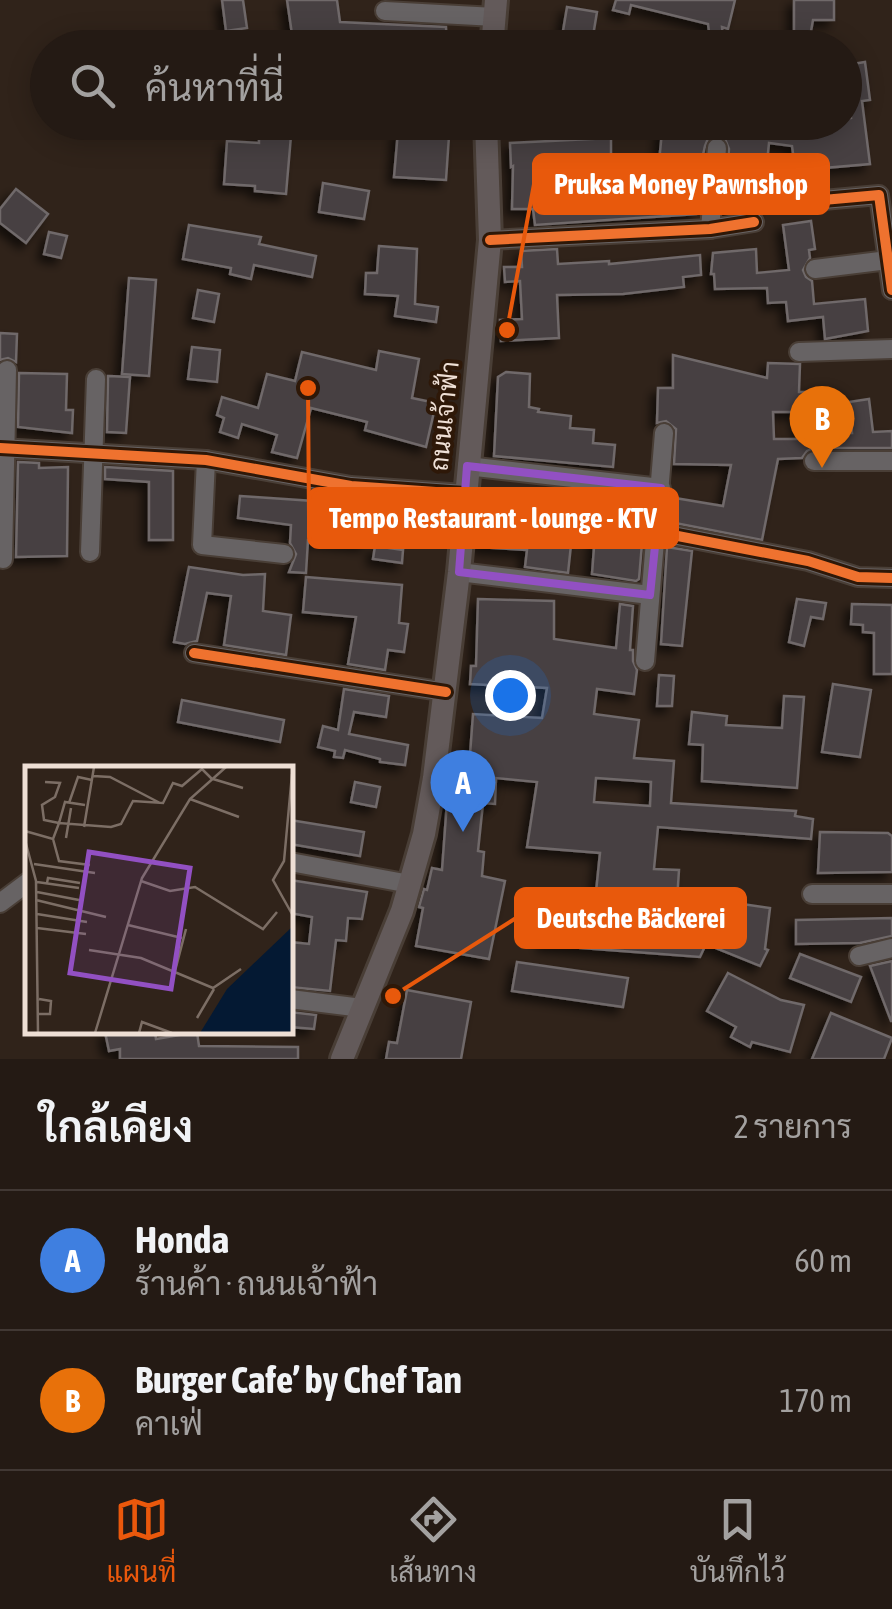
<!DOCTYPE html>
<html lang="th">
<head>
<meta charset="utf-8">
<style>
	body { margin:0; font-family:"Asap Condensed",Sarabun,sans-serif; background:#302722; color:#f1f3f6 }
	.you { position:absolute; left:510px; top:695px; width:35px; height:35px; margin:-25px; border:8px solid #fff; border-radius:50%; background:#1a73e8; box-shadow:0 0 0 15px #1a73e833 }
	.badge { display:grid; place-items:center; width:65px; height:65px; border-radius:50%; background:#ea580c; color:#fff; font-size:32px; font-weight:700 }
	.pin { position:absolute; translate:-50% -82px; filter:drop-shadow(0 2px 5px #0008) }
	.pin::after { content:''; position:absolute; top:52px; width:35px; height:30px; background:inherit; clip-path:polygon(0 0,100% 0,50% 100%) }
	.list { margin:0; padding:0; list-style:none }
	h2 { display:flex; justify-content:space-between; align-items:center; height:130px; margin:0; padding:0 40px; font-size:42px }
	h2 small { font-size:32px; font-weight:400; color:#a3a1a0 }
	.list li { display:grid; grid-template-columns:65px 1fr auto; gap:30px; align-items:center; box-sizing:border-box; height:140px; padding:0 40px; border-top:2px solid #413834 }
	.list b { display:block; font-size:38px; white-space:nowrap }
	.list p { margin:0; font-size:32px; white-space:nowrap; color:#a3a1a0 }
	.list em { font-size:32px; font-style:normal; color:#a3a1a0 }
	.icon { flex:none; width:55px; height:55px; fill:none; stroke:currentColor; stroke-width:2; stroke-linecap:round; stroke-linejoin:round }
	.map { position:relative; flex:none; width:892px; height:1059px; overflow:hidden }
	.search { position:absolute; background:#241a14; box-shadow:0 5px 25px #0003; left:30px; right:30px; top:30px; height:110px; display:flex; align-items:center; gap:25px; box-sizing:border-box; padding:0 35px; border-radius:55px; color:#a3a1a0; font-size:38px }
	.sheet { height:410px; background:#241a14 }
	nav { display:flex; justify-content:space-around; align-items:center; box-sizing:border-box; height:140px; border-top:2px solid #413834; background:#241a14; font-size:28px; color:#a3a1a0 }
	nav a { display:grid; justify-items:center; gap:5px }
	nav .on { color:#ea580c }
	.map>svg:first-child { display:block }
</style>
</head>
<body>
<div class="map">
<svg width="892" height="1059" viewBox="0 0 892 1059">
	<defs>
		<filter id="shadow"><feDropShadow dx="-6" dy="6" stdDeviation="5" flood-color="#0009"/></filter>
	</defs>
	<rect width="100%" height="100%" fill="#30231a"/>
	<!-- building -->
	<g fill="#474142" stroke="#6f696a" stroke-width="2.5" fill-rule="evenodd" filter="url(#shadow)">
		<polygon points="222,0 243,0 247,28 226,31"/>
		<polygon points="287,0 337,0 340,22 446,27 447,48 294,48"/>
		<polygon points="616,0 735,0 728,29 722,27 724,48 711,48 708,24 631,5 629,14 613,10"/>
		<polygon points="794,0 834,0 834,20 813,20 808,48 794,48"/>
		<polygon points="567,7 597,12 592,42 562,37"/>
		<polygon points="865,62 870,100 862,101 870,164 813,169 815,188 799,196 792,146 769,143 762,212 753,210 724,213 729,149 725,139 727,122 844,122 844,119 851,118 846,65"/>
		<polygon points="663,122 715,122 705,146 694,195 696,214 535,225 533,209 512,209 513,166 511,167 510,143 611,138 611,196 656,192"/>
		<polygon points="398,131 449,136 446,180 394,177"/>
		<polygon points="259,133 291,136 286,194 255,191 255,186 224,184 227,141 259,143"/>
		<polygon points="323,183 369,191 364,219 319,212"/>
		<polygon points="16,189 48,214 26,243 0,223 0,209"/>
		<polygon points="811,221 815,249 809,250 810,258 803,270 806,277 812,281 814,304 865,299 868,331 825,339 823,317 788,321 786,302 768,303 767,288 715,289 714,274 711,274 713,253 756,249 757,273 789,270 783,225"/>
		<polygon points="189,225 261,237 259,244 316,256 312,277 254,265 251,279 230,274 231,268 183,259"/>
		<polygon points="49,232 67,236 61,258 44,254"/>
		<polygon points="379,246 417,249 415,304 438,307 436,322 395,316 398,296 365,294 366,273 377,273"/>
		<polygon points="557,249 558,264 609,261 609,264 700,255 701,275 683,277 684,287 623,294 557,295 559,338 501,341 500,320 522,319 520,281 505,282 504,267 522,267 521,251"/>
		<polygon points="129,278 156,280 149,376 122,374"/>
		<polygon points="198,290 219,294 214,322 193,318"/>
		<polygon points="0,333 17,334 16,362 8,358 0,360"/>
		<polygon points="192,347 220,350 217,382 188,379"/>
		<polygon points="379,351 419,359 412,398 436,403 426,447 365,430 367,422 311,408 297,458 272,452 277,435 242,424 238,438 220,432 224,418 217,415 222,397 258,408 267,374 295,381 302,352 376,370"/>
		<path d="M673 355 767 378 768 363 800 364 799 392H816L815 434 852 433 849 402 869 399 873 432 892 431V448H814L807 451 802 458 778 459 762 540 670 522 675 498 723 506 731 465 674 464 676 429 666 421 657 423 658 388H673ZM773 412H801L804 439H774Z"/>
		<polygon points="506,372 530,374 529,407 539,409 538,412 571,416 570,428 594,430 593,443 615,445 613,467 494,456 498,377"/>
		<polygon points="19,373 67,374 66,410 73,410 72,433 18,427"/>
		<polygon points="108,376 130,377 126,433 107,432"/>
		<polygon points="18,462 39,463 39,468 68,467 67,556 16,557"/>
		<polygon points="105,467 173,471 173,540 149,540 149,482 105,479"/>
		<polygon points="598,494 637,500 634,519 644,520 639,579 636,581 592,574"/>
		<polygon points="240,496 372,505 366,545 308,540 306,573 289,572 296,554 290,543 291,525 238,518"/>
		<polygon points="481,514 525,517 524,532 572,536 568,573 525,567 527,550 479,547"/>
		<polygon points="375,546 403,550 402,563 373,559"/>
		<polygon points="667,547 692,551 682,646 661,644"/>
		<polygon points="189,567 243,575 265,574 263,611 291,615 286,655 224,645 231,596 207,593 197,641 185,644 174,642"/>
		<polygon points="306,577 402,585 399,623 408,624 404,652 388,650 385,670 348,664 356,617 303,612"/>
		<path d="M478 599 554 601V639L616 648 620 604 633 606 630 650H633V661L637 670 634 694 597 689 594 714 639 720 634 758 674 761 671 803 796 811 795 816 813 819 811 839 658 827 654 869 679 870 677 901 596 892 600 853 527 847 537 782 496 778 495 804 483 803 478 851 484 852 482 876 505 881 489 959 416 946 423 908 419 907 424 889 427 890 432 868 442 870 448 788H457L461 754 470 755 473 714 542 718 547 688 470 684 471 666H476ZM596 778 651 782 650 806 594 802Z"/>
		<polygon points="797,599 826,603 823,619 811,617 804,646 789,642"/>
		<polygon points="852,604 892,605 892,674 874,674 874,633 863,632 863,625 851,624"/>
		<polygon points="659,675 674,676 672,706 657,706"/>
		<polygon points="833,684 871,690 860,757 822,752"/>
		<polygon points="344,689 389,696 386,717 354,712 349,734 408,745 405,765 380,762 380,759 345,750 343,758 334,757 335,751 318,747 323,726 338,730"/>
		<polygon points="784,696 804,697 797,788 702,781 703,745 689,744 692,712 727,716 726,725 782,728"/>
		<polygon points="182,700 284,720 280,742 178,722"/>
		<polygon points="355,782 380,787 376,807 351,802"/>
		<polygon points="290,820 364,832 360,856 290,844"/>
		<polygon points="820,832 888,833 892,836 892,872 818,873"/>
		<polygon points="290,880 367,892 362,919 348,918 346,941 336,940 330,991 290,987 290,942 309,944 312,917 290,913"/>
		<polygon points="742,904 770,908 765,949 768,950 760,966 706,944 700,957 543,945 544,924 738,936"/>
		<polygon points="892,918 892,936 860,943 796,944 796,920"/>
		<polygon points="800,954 861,977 851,1002 790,978"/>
		<polygon points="892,961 892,1021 891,1021 870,966"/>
		<polygon points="517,962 628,978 623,1007 512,991"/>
		<polygon points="728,973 781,1000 804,1005 790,1052 752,1042 750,1047 731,1037 736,1027 707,1011"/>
		<polygon points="407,990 471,1002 461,1059 386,1059 389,1042 397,1043"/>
		<polygon points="290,1012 316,1015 314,1029 290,1027"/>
		<polygon points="831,1013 892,1038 884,1059 812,1059"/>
		<polygon points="105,1032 155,1032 156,1039 197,1032 199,1046 298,1047 298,1059 120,1059 120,1049 109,1051"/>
	</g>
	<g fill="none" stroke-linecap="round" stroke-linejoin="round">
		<defs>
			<g id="street">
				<polyline points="385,11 495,17"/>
				<polyline points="812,201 879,195 892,290"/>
				<polyline points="710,229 717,148"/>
				<polyline points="490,240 710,229 754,222"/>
				<polyline points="815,269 888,260"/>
				<polyline points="799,352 892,349"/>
				<polyline points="0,448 206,460 351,486 464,494"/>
				<polyline points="206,460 202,545 284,554"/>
				<polyline points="814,461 892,461"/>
				<polyline points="467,466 661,488"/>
				<polyline points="657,532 808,561 858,577 892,578"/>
				<polyline points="90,552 96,379"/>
				<polyline points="3,559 7,370"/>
				<polyline points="459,572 650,595"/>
				<polyline points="194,653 446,692"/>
				<polyline points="645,661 664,433"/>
				<polyline points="290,862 410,884"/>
				<polyline points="812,894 892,894"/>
				<polyline points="0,903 28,882"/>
				<polyline points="859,956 892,948"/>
				<polyline points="290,999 362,1008"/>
			</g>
			<g id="secondary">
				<polyline points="492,48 496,0"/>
				<polyline points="342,1059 402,911 424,834 434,778 459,572 490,240 486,122"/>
			</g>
		</defs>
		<!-- street casing -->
		<use href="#street" stroke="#493e36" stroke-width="22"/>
		<!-- secondary casing -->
		<use href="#secondary" stroke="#493e36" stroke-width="28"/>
		<!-- street -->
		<use href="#street" stroke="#676364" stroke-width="18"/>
		<!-- secondary -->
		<use href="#secondary" stroke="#635a5a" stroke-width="22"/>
		<defs>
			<g id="cycleway">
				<polyline points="812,201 879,195 892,290"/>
				<polyline points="490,240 710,229 754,222"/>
				<polyline points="0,448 206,460 351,486 464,494"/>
				<polyline points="657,532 808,561 858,577 892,578"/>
				<polyline points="194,653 446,692"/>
			</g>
		</defs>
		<!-- cycleway casing -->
		<use href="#cycleway" stroke="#2e1808" stroke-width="16"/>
		<!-- cycleway -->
		<use href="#cycleway" stroke="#ef722f" stroke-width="10"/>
	</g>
	<!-- marked area -->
	<path fill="none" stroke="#9250c3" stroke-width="8" stroke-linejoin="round" d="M467 466 661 488 650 595 459 572Z"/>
	<g text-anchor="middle" stroke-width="8" stroke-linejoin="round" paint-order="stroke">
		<!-- street labels -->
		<g font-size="25" fill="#eedfd5" stroke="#2e1808">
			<text transform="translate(444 416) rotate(-84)" y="9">ถนนเจ้าฟ้า</text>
		</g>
	</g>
	<!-- overview -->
	<g transform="translate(25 766)">
		<rect width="268" height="268" fill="#30231a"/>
		<path d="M267 161V267H175L202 223Z" fill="#041933"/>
		<path fill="none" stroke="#7c6e65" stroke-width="2.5" d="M267 8 259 95 248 114 267 148M68 10 85 11 135 37M188 13 218 22M20 16 35 17 30 31 17 39 19 54 34 57 40 36 60 39M165 33 214 51M44 37 53 11 67 14M59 61 69 1M0 65 28 73 34 57 86 61 96 58 108 35 138 37 148 17 157 20 177 3 187 13M41 72 46 42M28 73 34 95 65 99M0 74 11 115 13 267M9 98 70 107M116 115 145 125 170 121 238 163 252 146M12 116 54 122M22 117 23 112 55 117M12 126 54 134M11 134 81 151M12 148 62 156M103 159 157 172M12 162 61 168M64 184 116 192 188 222 216 203M150 205 161 163M13 248H25L26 235 14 233M172 252 189 223M70 267 117 112 165 33 201 1M114 267 117 256 147 267"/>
		<path fill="#9250c3" fill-opacity="0.15" stroke="#9250c3" stroke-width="5" d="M64 86 165 102 146 223 45 207Z"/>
		<rect width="268" height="268" fill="none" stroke="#eedfd5" stroke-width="5"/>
	</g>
	<!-- callouts -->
	<path fill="none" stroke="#e8590c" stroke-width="4" d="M507 330L534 184M308 388L309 518M393 996L516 918"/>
	<g fill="#e8590c" stroke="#2e1808" stroke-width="4">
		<circle cx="507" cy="330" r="10"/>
		<circle cx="308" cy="388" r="10"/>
		<circle cx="393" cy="996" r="10"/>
	</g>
	<g fill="#e8590c" stroke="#e8590c" stroke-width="4">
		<rect x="534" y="155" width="294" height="58" rx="10"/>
		<rect x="309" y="489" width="368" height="58" rx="10"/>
		<rect x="516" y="889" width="229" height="58" rx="10"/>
	</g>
	<g font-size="28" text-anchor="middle" font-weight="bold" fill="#fff">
		<text x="681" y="194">Pruksa Money Pawnshop</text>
		<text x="493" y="528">Tempo Restaurant - lounge - KTV</text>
		<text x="631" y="928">Deutsche Bäckerei</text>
	</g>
</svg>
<div class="you"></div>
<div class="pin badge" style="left:463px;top:832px;background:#3f7fe0">A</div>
<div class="pin badge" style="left:822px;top:468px;background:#e8710a">B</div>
<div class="search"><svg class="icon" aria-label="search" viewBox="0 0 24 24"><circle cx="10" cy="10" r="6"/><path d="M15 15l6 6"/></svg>ค้นหาที่นี่</div>
</div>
<section class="sheet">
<h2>ใกล้เคียง<small>2 รายการ</small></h2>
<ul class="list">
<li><span class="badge" style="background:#3f7fe0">A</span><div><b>Honda</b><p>ร้านค้า · ถนนเจ้าฟ้า</p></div><em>60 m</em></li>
<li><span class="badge" style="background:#e8710a">B</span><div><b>Burger Cafe’ by Chef Tan</b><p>คาเฟ่</p></div><em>170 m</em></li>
</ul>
</section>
<nav>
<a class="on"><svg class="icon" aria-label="map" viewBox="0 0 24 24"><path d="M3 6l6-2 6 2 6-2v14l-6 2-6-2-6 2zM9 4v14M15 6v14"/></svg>แผนที่</a>
<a><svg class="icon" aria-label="directions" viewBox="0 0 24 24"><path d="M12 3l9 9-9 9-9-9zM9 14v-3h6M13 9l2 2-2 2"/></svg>เส้นทาง</a>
<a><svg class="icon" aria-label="saved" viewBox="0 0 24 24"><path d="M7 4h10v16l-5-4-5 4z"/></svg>บันทึกไว้</a>
</nav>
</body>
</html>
